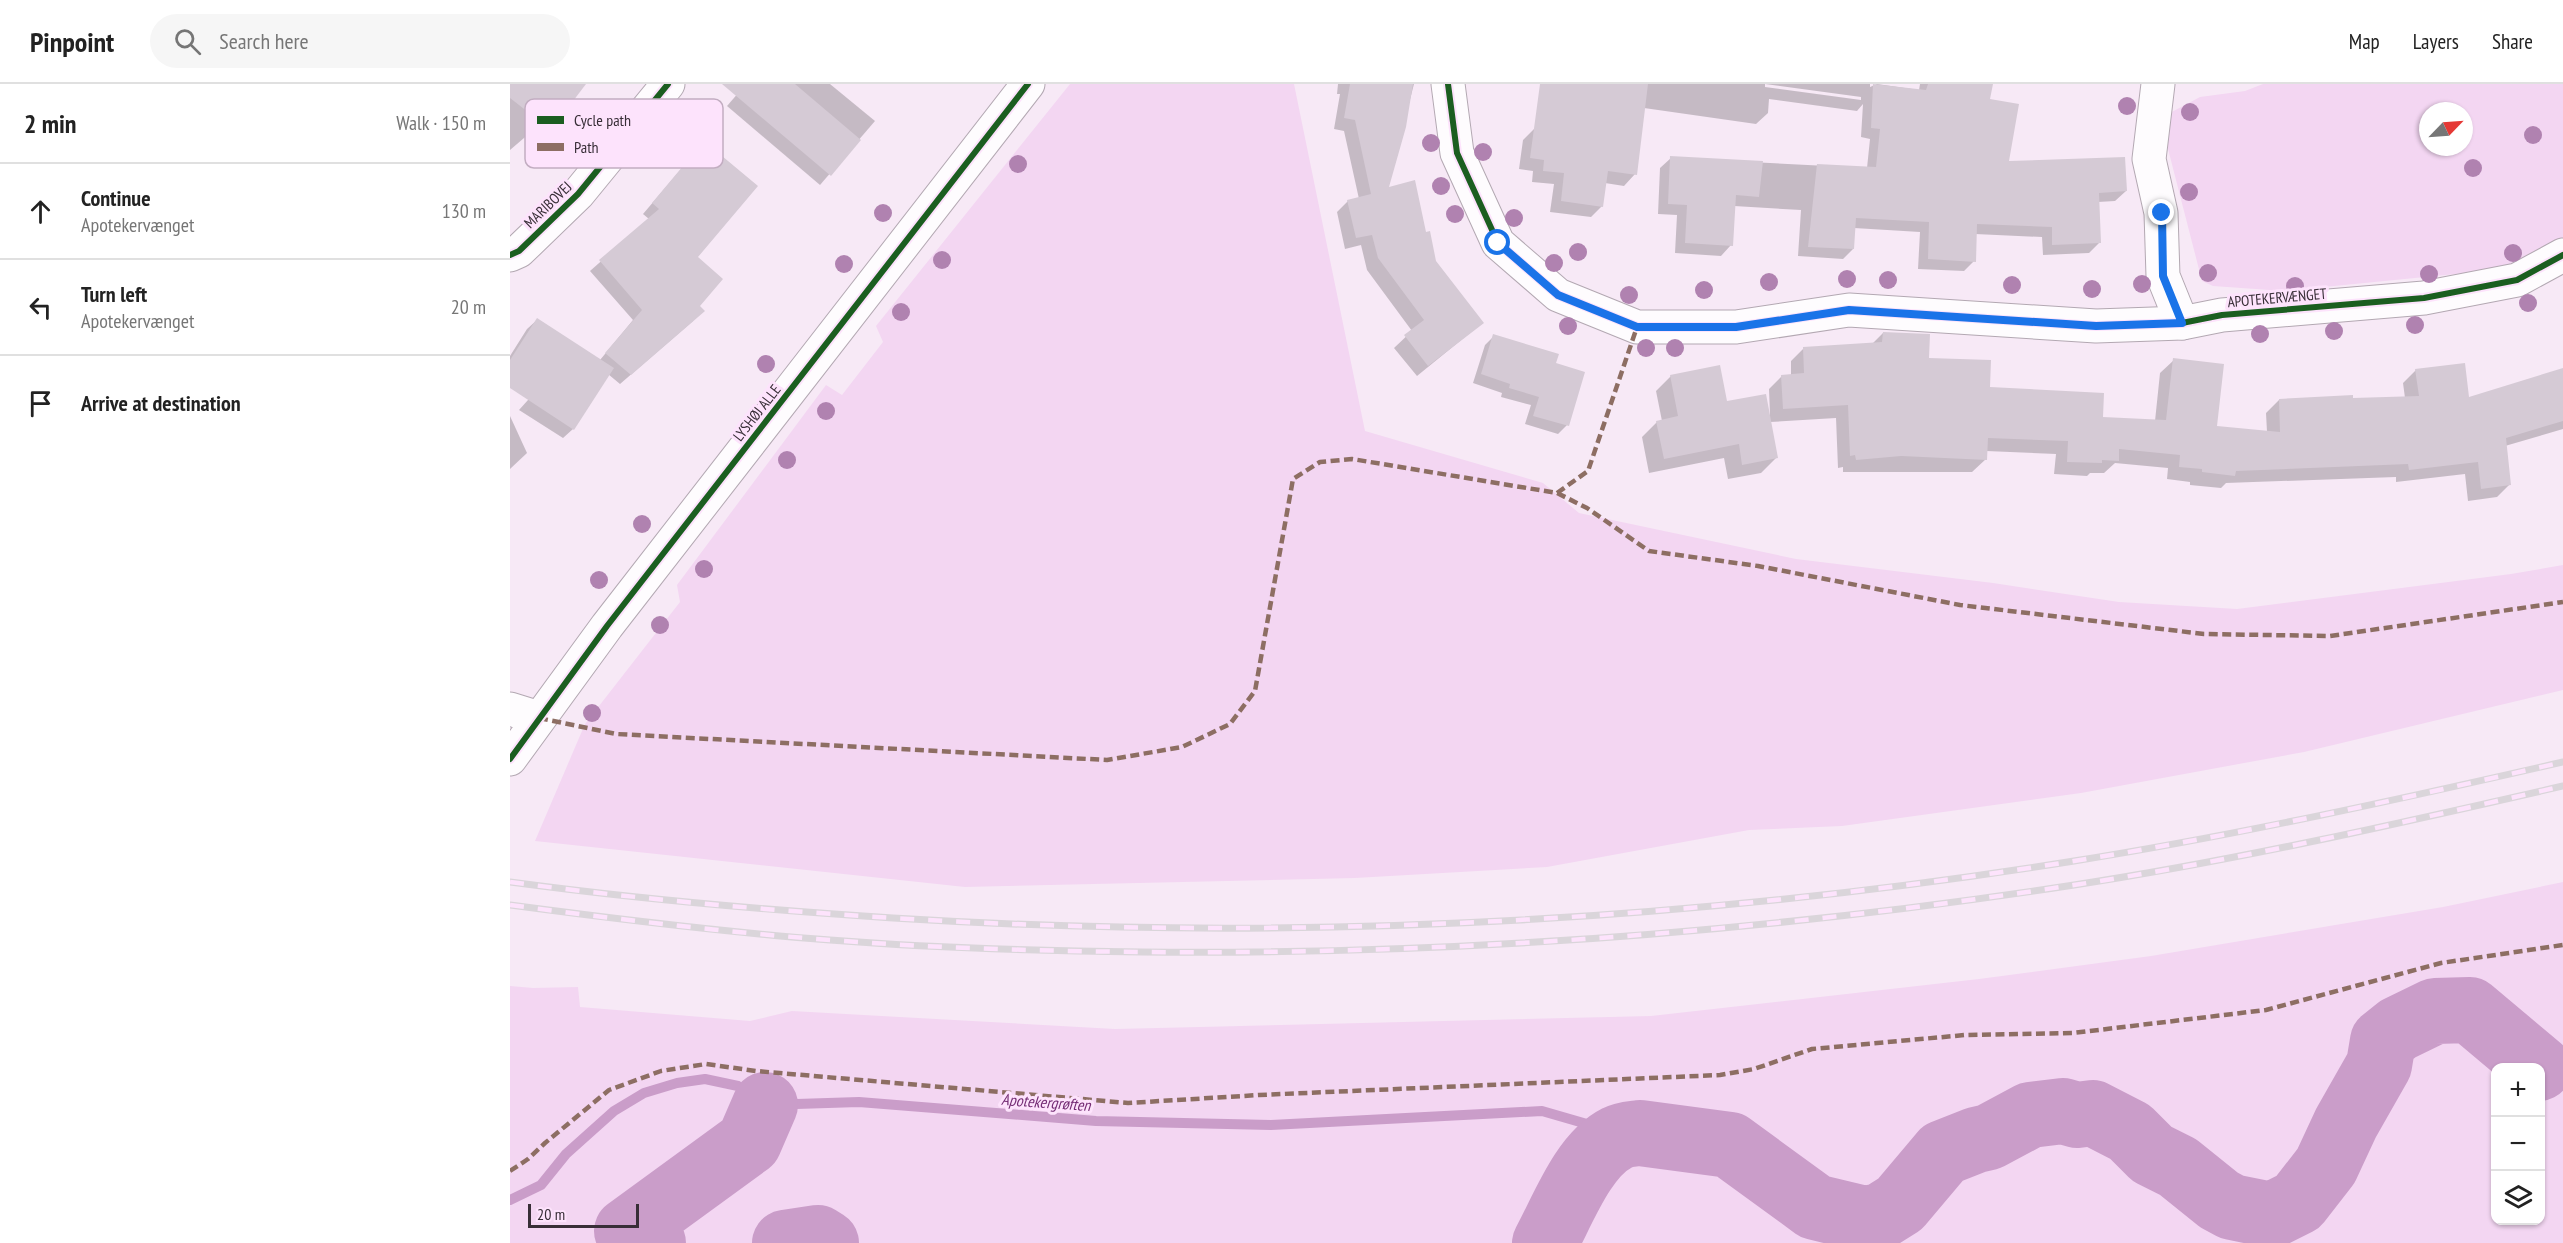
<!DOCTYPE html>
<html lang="en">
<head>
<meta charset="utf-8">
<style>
	body { margin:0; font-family:"PT Sans Narrow",sans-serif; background:#f6f6f6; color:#222 }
	.controls { position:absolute; right:18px; bottom:18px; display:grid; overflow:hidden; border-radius:12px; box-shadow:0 2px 4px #0004 }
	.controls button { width:54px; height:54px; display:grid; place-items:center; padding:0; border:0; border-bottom:2px solid #e0e0e0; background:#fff; color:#222; font:30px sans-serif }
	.compass { position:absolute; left:1909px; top:18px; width:54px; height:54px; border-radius:50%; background:#fff; box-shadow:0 2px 4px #0004; rotate:65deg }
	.scale { position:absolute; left:18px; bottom:15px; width:111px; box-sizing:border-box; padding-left:6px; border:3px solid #382e37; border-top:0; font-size:16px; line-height:21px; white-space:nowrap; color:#382e37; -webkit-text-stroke:4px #fde3fc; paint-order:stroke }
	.stop { position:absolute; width:18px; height:18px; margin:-14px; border:4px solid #1a73e8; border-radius:50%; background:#fff }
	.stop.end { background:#1a73e8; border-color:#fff; box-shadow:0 2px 6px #0008 }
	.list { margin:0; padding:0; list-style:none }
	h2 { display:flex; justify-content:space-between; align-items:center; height:78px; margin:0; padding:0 24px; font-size:26px }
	h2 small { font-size:20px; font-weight:400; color:#767676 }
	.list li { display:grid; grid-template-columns:39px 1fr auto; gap:18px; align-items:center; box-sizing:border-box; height:96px; padding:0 24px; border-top:2px solid #e0e0e0 }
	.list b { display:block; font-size:22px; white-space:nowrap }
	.list p { margin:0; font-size:20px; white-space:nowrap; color:#767676 }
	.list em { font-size:20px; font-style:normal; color:#767676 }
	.icon { flex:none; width:33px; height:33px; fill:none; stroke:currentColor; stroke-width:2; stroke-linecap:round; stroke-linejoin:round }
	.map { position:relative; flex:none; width:2053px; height:1159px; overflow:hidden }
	header { display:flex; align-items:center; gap:36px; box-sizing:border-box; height:84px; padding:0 30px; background:#fff; border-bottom:2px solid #e0e0e0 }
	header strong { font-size:28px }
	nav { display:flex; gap:33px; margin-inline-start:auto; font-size:21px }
	.search { width:420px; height:54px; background:#f6f6f6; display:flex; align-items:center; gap:15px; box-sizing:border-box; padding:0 21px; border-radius:33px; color:#767676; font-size:22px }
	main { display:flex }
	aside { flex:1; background:#fff }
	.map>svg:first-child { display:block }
</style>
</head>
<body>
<header>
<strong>Pinpoint</strong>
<div class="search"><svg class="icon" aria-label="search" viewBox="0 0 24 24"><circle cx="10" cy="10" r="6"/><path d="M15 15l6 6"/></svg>Search here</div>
<nav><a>Map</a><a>Layers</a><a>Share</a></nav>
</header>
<main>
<aside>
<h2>2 min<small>Walk · 150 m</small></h2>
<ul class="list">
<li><svg class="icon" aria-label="ahead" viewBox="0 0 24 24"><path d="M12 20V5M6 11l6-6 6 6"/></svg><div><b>Continue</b><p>Apotekervænget</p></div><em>130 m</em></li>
<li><svg class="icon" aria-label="left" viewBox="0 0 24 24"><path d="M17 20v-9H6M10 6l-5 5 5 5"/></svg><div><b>Turn left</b><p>Apotekervænget</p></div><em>20 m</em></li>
<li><svg class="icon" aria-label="arrive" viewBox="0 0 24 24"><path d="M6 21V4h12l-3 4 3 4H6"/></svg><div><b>Arrive at destination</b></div></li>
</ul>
</aside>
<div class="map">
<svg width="2053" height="1159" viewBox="0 0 2053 1159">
	<rect width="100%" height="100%" fill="#f7e9f6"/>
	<!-- green -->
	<g fill="#f3d6f2" fill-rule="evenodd">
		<polygon points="560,0 784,0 855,347 1033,399 1069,429 1286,475 1483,499 1609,518 1727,525 2001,490 2053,481 2053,606 1794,668 1571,709 1332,742 1239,746 1037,783 845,794 455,803 25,757 75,640 170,518 167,501 316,301 332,311 373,258 366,242"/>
		<path d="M1753 0H2053V154L1996 185 1774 207 1703 202 1692 197 1657 61 1658 30 1690 13 1735 7ZM1918 27H1954V63H1918Z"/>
		<path d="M2053 798V1159H0V902L23 904 68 903 70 923 240 937 282 927 605 945 1141 932 1469 895 1641 872 1933 823ZM1986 984H2030V1136H1986Z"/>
	</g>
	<!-- shadow -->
	<g fill="#0003" fill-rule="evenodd">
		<polygon points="0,0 74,0 29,55 21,48 0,66"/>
		<polygon points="236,0 320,0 365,37 310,101 217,22"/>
		<polygon points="828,0 904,0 877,105 915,149 925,178 972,239 907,292 884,264 902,247 857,186 851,161 835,165 827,128 838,117 849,115 834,47 824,45 830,10 827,10"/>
		<path d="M1052 0H1360V3L1367 0 1409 6 1410 0H1482L1479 16 1497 79 1616 107 1605 117 1588 118 1589 159 1579 169 1533 171 1532 153 1465 150 1464 177 1454 187 1408 185 1410 148 1344 144 1343 165 1333 175 1288 172 1291 126 1224 122 1221 161 1211 172 1165 169 1167 131 1148 130 1150 84 1161 74 1357 84 1360 55 1351 53 1353 20 1347 27 1259 15 1258 29 1246 40 1134 24 1125 90 1114 102 1095 99 1092 122 1081 133 1040 128 1044 100 1022 98 1023 87 1009 85 1013 56 1024 45ZM1255 0 1351 13V16L1255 3Z"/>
		<polygon points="185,69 188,222 183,237 110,300 98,290 63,345 53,354 9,326 18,316 33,310 0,289 0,272 17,245 27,236 90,276 123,236 80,187 139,135 133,130"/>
		<polygon points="1373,249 1418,275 1478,304 1591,335 1645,337 1650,289 1664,276 1706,343 1757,348 1756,329 1769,316 1895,314 1893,299 1906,286 1958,315 2053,286 2053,345 1995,362 2000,400 1987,413 1958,417 1955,390 1886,398 1886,393 1716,399 1711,404 1680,401 1680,398 1657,395 1658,384 1605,379 1594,389 1580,389 1577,392 1544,390 1546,370 1476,367 1476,375 1462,388 1333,388 1333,383 1328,384 1326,334 1260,338 1266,374 1251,389 1218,395 1214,374 1139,389 1132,353 1147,338 1152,337 1146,307 1161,292 1216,319 1260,331 1259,305 1272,292 1281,291 1281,277 1294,264 1362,260"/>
		<polygon points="984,252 1045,280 1057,341 1048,350 1015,340 1021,321 991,313 992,309 963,299 975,261"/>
		<polygon points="0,332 17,369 0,385"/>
	</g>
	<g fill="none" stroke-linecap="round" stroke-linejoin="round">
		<!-- stream -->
		<polyline stroke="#ca9dc9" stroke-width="10" points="0,1116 31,1101 56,1070 104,1027 134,1009 167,999 195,995 228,1002 255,1021 349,1018 586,1037 761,1041 1032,1027 1115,1051"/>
		<!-- river -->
		<g stroke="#ca9dc9" stroke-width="66">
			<polyline points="143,1159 117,1147 239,1058 255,1021"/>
			<polyline points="275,1159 308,1154 316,1159"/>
			<path d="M1035 1159C1053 1126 1073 1071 1107 1054 1114 1050 1122 1050 1130 1049L1220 1061 1305 1123 1355 1135 1371 1132 1390 1120 1433 1069 1466 1056 1479 1053 1520 1031 1553 1027 1567 1031 1583 1029 1620 1048 1642 1070 1668 1083 1709 1116 1722 1123 1762 1131 1788 1118 1816 1082 1836 1039 1869 981 1873 957 1888 945 1925 927 1960 926 2029 984"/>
		</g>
	</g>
	<!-- building -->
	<g fill="#d5cad5">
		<polygon points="0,0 76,0 41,46 0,14"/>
		<polygon points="212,0 285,0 351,56 321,92"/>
		<polygon points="840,0 903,0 896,43 879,103 905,96 916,148 920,147 926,177 974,239 918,282 894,251 914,236 868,174 862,151 846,154 837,116 861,110 845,36 834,34"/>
		<polygon points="1030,0 1138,0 1127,91 1098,87 1093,123 1051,117 1054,89 1033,87 1034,76 1020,74"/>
		<polygon points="1363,0 1416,6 1418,0 1483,0 1480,15 1509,20 1499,77 1615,73 1617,107 1589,109 1591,159 1542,161 1542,143 1467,140 1466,178 1418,175 1419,138 1346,134 1344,165 1298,163 1307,80 1366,83 1370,45 1361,44"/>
		<polygon points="194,57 248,102 188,173 213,195 190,222 195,227 121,291 95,269 132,226 89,176 149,125 142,119"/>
		<polygon points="1160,72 1253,77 1249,113 1226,111 1223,162 1175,159 1177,121 1158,120"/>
		<polygon points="27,234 104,284 64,346 0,304 0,276"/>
		<polygon points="1373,248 1420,250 1419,274 1481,276 1480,303 1594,309 1593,333 1656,336 1663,274 1714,280 1707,342 1770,348 1769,315 1843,311 1843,314 1909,312 1905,285 1955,279 1959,313 2053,284 2053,337 1996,354 2001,401 1971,405 1968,378 1899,386 1898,380 1726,387 1725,392 1692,388 1692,385 1669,383 1670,371 1609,365 1609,377 1592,376 1592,379 1557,378 1558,357 1478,354 1477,376 1391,372 1346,376 1345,371 1340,372 1338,321 1273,325 1271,291 1294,289 1293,263 1372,258"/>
		<polygon points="983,250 1049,270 1046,279 1075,288 1059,342 1023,332 1029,313 999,304 1000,300 971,290"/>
		<polygon points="1210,281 1217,317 1256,310 1268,374 1232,381 1229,360 1154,375 1146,337 1168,332 1160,291"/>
	</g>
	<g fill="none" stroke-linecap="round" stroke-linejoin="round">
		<defs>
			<g id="minor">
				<polyline points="938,0 947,69 988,159 1048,211 1127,243 1226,243 1339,226 1586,242 1672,239 1712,231 1914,214 2007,196 2053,171"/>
				<polyline points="1648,0 1639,75 1651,129 1653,192 1672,239"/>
				<polyline points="0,171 9,167 68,110 158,0"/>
				<polyline points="0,625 29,634"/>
				<polyline points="0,675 97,542 518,0"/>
			</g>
		</defs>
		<!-- minor casing -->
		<use href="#minor" stroke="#b3a8b2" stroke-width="35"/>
		<!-- minor -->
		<use href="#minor" stroke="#fefcfe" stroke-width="33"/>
		<defs>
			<g id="rail">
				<path d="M0 798C127 815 255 826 383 834 777 858 1174 839 1564 777 1728 751 1891 715 2053 678"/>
				<path d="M0 821C106 835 213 848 320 856 424 864 528 867 632 868 944 871 1256 848 1564 801 1728 776 1891 739 2053 702"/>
			</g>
		</defs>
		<!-- rail casing -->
		<use href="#rail" stroke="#dad5da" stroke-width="7"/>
		<!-- rail -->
		<use href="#rail" stroke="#fde3fc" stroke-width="4.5" stroke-dasharray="14" stroke-linecap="butt"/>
		<!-- quiet -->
		<g stroke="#8d6e63" stroke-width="4.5" stroke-dasharray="9 4.5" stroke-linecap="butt">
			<polyline points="1047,409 1078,387 1127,243"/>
			<polyline points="29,634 106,650 597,676 672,663 720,640 745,607 783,395 810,378 842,375 1047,409 1077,424 1139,467 1248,482 1450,521 1694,550 1820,552 2053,518"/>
			<polyline points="0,1087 18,1075 35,1059 99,1006 151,987 196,980 246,987 618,1019 749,1011 1210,991 1244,985 1302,965 1455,951 1563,949 1756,926 1931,879 2053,861"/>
		</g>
		<defs>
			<g id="cycleway">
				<polyline points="938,0 947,69 988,159 1048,211 1127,243 1226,243 1339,226 1586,242 1672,239 1712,231 1914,214 2007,196 2053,171"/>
				<polyline points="0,171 9,167 68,110 158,0"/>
				<polyline points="0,675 97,542 518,0"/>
			</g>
		</defs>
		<!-- cycleway casing -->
		<use href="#cycleway" stroke="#fde3fc" stroke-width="10"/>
		<!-- cycleway -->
		<use href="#cycleway" stroke="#1b5e20" stroke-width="6"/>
	</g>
	<!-- trees -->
	<g fill="#b082b0">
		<circle cx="1617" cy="22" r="9"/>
		<circle cx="1680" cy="28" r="9"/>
		<circle cx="2023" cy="51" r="9"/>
		<circle cx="921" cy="59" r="9"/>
		<circle cx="973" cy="68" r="9"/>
		<circle cx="508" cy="80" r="9"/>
		<circle cx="1963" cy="84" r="9"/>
		<circle cx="931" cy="102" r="9"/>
		<circle cx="1679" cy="108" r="9"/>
		<circle cx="373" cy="129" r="9"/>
		<circle cx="945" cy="130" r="9"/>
		<circle cx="1004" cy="134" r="9"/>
		<circle cx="1068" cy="168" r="9"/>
		<circle cx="2003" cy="169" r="9"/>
		<circle cx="432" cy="176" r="9"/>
		<circle cx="1044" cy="179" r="9"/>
		<circle cx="334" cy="180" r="9"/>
		<circle cx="1698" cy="189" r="9"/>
		<circle cx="1919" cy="190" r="9"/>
		<circle cx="1337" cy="195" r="9"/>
		<circle cx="1378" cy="196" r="9"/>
		<circle cx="1259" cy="198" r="9"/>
		<circle cx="1632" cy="200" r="9"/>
		<circle cx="1502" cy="201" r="9"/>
		<circle cx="1785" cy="202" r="9"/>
		<circle cx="1582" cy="205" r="9"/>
		<circle cx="1194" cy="206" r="9"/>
		<circle cx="1119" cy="211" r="9"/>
		<circle cx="2018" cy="219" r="9"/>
		<circle cx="391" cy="228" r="9"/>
		<circle cx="1905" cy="241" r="9"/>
		<circle cx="1058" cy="242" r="9"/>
		<circle cx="1824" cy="247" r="9"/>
		<circle cx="1750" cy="250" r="9"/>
		<circle cx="1136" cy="264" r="9"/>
		<circle cx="1165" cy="264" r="9"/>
		<circle cx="256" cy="280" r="9"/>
		<circle cx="316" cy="327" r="9"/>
		<circle cx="277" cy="376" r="9"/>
		<circle cx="132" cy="440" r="9"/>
		<circle cx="194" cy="485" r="9"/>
		<circle cx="89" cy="496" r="9"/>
		<circle cx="150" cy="541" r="9"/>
		<circle cx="82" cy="629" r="9"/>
	</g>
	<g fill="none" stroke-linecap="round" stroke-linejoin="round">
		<!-- route -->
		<polyline stroke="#1a73e8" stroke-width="8" points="988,159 1048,211 1127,243 1226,243 1339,226 1586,242 1672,239 1653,192 1652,129"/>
	</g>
	<g text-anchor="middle" stroke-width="6" stroke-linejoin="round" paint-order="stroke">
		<!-- street labels -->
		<g font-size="15" fill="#382e37" stroke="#fde3fc">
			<text transform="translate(38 121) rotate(-44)" y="5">MARIBOVEJ</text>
			<text transform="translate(1767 214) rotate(-5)" y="5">APOTEKERVÆNGET</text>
			<text transform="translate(247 329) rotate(-52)" y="5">LYSHØJ ALLE</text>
		</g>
		<!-- water labels -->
		<g font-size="16" font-style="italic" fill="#742c74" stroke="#fde3fc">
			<text transform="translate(536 1018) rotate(4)" y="6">Apotekergrøften</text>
		</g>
	</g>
	<!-- legend -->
	<rect x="15" y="15" width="198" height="69" rx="9" fill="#fde3fc" stroke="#c2adc1" stroke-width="1.5"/>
	<rect x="27" y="32" width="27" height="8" fill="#1b5e20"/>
	<rect x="27" y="59" width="27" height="8" fill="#8d6e63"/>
	<g font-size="16" fill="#382e37">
		<text x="64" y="42">Cycle path</text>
		<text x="64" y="69">Path</text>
	</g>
</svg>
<div class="controls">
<button>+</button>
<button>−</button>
<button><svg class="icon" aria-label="layers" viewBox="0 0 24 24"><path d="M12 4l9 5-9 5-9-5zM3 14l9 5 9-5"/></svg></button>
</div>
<svg class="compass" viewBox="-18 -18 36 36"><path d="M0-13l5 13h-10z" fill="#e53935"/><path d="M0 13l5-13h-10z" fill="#767676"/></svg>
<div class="scale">20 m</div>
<div class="stop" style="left:988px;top:159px"></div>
<div class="stop end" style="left:1652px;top:129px"></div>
</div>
</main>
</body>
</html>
